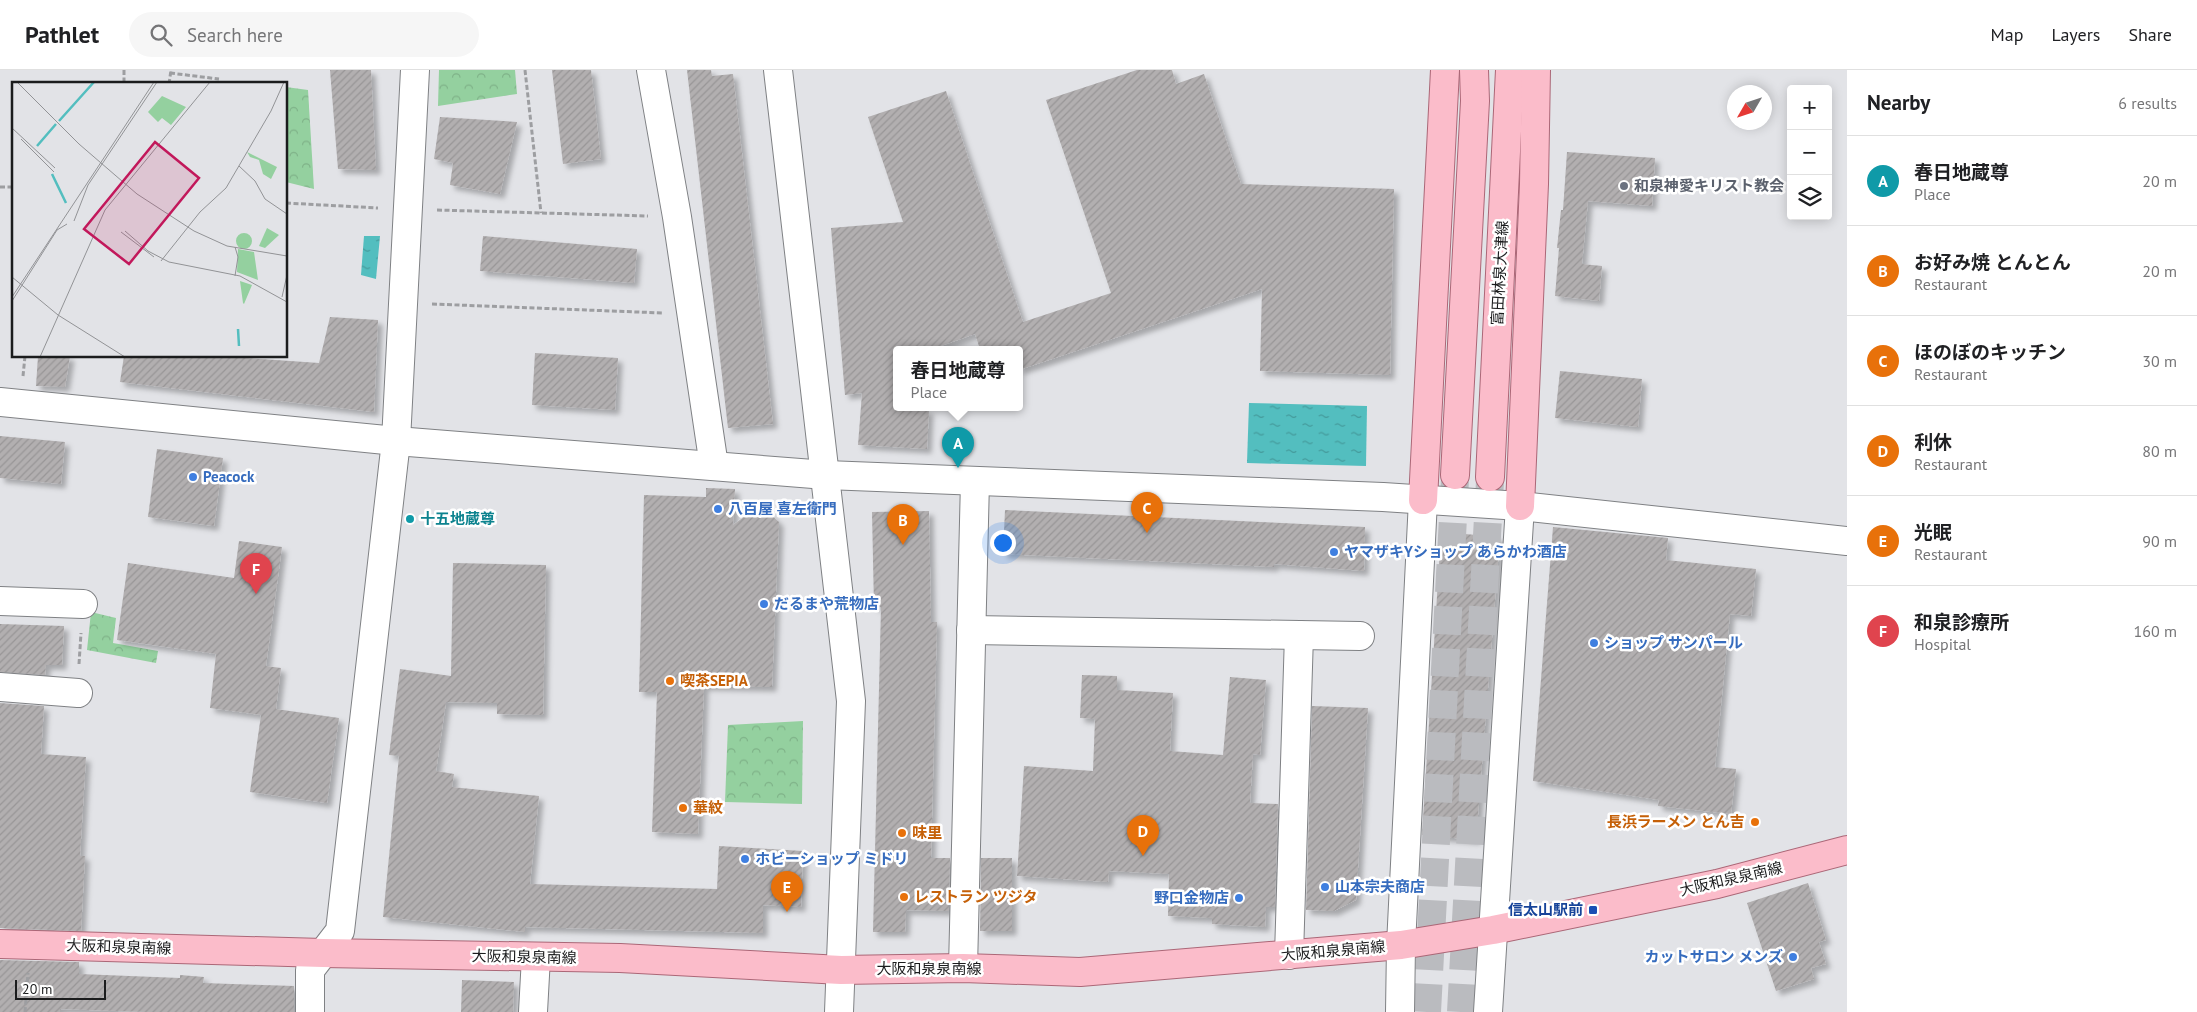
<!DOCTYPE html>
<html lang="en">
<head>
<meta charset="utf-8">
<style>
	body { margin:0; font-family:"PT Sans","Noto Sans JP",sans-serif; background:#f6f6f6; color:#202124 }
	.controls { position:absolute; right:15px; top:15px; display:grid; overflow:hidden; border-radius:5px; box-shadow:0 2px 12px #0003 }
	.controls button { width:45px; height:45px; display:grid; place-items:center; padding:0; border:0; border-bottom:1px solid #e0e0e0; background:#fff; color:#202124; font:25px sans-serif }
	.compass { position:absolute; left:1727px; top:15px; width:45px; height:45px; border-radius:50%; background:#fff; box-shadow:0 2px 12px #0003; rotate:231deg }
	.scale { position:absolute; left:15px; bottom:12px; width:91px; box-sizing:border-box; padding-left:5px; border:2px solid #1b1c1d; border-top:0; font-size:14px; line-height:18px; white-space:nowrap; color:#1b1c1d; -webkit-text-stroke:4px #fff; paint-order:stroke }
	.you { position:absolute; left:1002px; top:472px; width:18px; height:18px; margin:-12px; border:4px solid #fff; border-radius:50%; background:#1a73e8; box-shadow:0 0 0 8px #1a73e833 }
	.badge { display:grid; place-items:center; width:32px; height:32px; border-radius:50%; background:#d93025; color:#fff; font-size:16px; font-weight:700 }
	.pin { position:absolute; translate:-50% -41px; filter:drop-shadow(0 1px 2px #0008) }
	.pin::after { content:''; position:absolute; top:26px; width:18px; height:15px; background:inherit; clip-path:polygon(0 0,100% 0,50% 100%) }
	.popup { position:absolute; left:893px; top:276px; width:130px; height:65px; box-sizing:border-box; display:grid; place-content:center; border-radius:5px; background:#fff; filter:drop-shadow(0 1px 4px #0005); font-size:16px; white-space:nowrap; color:#757577 }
	.popup b { font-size:19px; color:#202124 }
	.popup::after { content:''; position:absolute; left:50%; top:100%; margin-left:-10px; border:10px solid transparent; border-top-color:#fff }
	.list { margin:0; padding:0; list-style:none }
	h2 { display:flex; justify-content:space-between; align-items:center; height:65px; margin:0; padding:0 20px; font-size:21px }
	h2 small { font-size:16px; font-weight:400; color:#757577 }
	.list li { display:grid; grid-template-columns:32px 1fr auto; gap:15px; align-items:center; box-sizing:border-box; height:90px; padding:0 20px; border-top:1px solid #e0e0e0 }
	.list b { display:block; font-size:19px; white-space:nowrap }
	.list p { margin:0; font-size:16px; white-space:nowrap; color:#757577 }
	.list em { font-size:16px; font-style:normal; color:#757577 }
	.icon { flex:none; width:28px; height:28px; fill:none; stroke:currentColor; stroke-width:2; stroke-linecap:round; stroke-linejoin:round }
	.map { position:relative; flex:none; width:1847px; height:942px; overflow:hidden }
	header { display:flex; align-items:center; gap:30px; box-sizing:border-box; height:70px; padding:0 25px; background:#fff; border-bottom:1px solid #e0e0e0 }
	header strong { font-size:24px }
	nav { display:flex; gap:28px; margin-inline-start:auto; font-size:18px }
	.search { width:350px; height:45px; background:#f6f6f6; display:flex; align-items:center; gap:12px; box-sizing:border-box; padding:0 18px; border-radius:28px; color:#757577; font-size:19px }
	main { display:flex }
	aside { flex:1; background:#fff }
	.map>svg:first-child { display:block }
</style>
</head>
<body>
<header>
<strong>Pathlet</strong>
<div class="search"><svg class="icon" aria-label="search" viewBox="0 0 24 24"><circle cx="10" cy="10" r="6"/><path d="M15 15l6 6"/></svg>Search here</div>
<nav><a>Map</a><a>Layers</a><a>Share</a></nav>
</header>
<main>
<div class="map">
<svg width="1847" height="942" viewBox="0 0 1847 942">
	<defs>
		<pattern id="park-crowns" width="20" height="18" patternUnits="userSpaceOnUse" patternTransform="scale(1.25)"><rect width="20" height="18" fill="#94d09f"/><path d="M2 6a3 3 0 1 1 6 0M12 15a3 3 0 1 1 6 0" fill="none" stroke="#7fb288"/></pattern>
		<pattern id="water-ripples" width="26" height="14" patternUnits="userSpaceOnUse" patternTransform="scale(1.25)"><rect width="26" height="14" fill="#53bebf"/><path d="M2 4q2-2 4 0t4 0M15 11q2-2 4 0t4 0" fill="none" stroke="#449a9b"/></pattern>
		<pattern id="building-hatch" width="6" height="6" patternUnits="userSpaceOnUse" patternTransform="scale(1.25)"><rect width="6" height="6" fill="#b2afb0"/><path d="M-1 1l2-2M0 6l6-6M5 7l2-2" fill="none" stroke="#989697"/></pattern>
		<filter id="shadow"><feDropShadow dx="4.5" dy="4.5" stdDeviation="2.5" flood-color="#0004"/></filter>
	</defs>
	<rect width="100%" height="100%" fill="#e2e3e7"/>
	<!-- park -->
	<g fill="url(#park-crowns)">
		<polygon points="439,0 515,0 517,24 438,36"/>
		<polygon points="286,17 308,20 314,119 286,112"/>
		<polygon points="91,542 116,548 113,573 158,581 156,593 87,580"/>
		<polygon points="803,651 802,734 725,732 728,655"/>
	</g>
	<!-- water -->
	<g fill="url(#water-ripples)">
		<polygon points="364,166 380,166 376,209 361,205"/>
		<polygon points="1249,333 1367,336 1366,396 1247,393"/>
	</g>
	<!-- building -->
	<g fill="url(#building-hatch)" filter="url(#shadow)">
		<polygon points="330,0 371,0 376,100 338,99"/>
		<polygon points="552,0 591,0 601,89 563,94"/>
		<polygon points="687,0 711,0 712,6 733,4 773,354 728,358"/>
		<polygon points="1137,0 1172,0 1176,14 1204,4 1241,114 1394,119 1390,305 1260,301 1262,219 1019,300 1019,279 980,279 975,264 932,279 897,279 897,338 929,340 927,379 858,375 862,323 845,325 831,158 903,152 868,47 946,21 1023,252 1111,223 1046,30"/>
		<polygon points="440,47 517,52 500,124 450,115 453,93 434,89"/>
		<polygon points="1567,82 1655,88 1652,136 1588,131 1582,194 1602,196 1599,231 1555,226 1559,178 1557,178 1561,140 1563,140"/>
		<polygon points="483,166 637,179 634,213 480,201"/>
		<polygon points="330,247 378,250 374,342 120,312 124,286 219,286 319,293"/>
		<polygon points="535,283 618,288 615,340 532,335"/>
		<polygon points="38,286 70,286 65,317 36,316"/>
		<polygon points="1560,301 1642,309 1638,357 1555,348"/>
		<polygon points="0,366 65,372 61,414 0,408"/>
		<polygon points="157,379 223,388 214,456 148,447"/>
		<polygon points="706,418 735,419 733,455 760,435 779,452 772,617 704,616 698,764 652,762 657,622 639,622 644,425 706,427"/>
		<polygon points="1005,440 1365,457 1364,501 1274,494 1274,497 1003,484"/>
		<polygon points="929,441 931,552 937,552 931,788 950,788 949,841 906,840 905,862 873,862 881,537 874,537 872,442"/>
		<polygon points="1553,457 1668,468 1666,490 1756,499 1751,546 1730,544 1715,697 1736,699 1731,744 1658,736 1659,730 1533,711"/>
		<polygon points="1441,462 1500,467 1476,770 1422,765"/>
		<polygon points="239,471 282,477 266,596 281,598 276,639 339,648 327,733 250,722 261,645 210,638 216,584 117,570 128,493 234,508"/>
		<polygon points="453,493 546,495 543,645 497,644 497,633 446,632 436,701 454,704 452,717 539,726 530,814 717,819 719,776 803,781 801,837 763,835 763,863 525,857 525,862 383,847 399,686 389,685 400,599 451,606"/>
		<polygon points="0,554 64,556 62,595 46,595 45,605 0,602"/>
		<polygon points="1082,605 1117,606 1117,620 1173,623 1170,681 1223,685 1230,607 1266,610 1260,685 1253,684 1250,733 1278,734 1275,837 1266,837 1265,857 1212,854 1212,848 1168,846 1169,804 1109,801 1108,812 1017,806 1024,696 1093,701 1095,649 1080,648"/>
		<polygon points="0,633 44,636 41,684 86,687 80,786 85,786 81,861 0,858"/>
		<polygon points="1312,636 1368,638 1356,830 1334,841 1306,840"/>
		<polygon points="981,788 1012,788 1012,861 980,861"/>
		<polygon points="1808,813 1826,870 1819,872 1826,894 1811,898 1814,909 1776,921 1747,833"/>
		<polygon points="0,890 79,892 79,904 180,908 180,905 204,907 203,913 294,916 294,942 147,942 60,939 60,942 0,942"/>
		<polygon points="462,910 514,912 513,942 461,942"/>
	</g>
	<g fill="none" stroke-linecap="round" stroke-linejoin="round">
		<!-- major-tunnel -->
		<g stroke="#babbbf" stroke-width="28" stroke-dasharray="28 14" stroke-linecap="butt">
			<polyline points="1427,942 1455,409"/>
			<polyline points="1461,942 1490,411"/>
		</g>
		<defs>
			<g id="minor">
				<polyline points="651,0 677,147 714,396"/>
				<polyline points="778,0 851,631 839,942"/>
				<polyline points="0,332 396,371 826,405 1383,427 1520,436 1847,471"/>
				<polyline points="0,531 83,534"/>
				<polyline points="971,560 1360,566"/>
				<polyline points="0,617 78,623"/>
				<polyline points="1289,885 1299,565"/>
				<polyline points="963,898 975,411"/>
				<polyline points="310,942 310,900 340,861 396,371 415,0"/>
				<polyline points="533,942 536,887"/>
				<polyline points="1400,942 1401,875 1423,430"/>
				<polyline points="1488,942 1520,436"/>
			</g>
			<g id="major">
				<polyline points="1455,405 1475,31 1474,0"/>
				<polyline points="1490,407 1510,0"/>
				<polyline points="1423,430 1445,0"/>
				<polyline points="1520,436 1534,114 1536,0"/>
				<polyline points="0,874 323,883 620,888 841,900 963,898 1080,902 1401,875 1493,860 1717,814 1847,780"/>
			</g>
		</defs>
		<!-- minor casing -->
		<use href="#minor" stroke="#7f8184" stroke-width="30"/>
		<!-- major casing -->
		<use href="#major" stroke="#ab6777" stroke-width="30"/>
		<!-- path -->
		<g stroke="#9d9ea1" stroke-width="3" stroke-dasharray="5 2.5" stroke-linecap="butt">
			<polyline points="124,0 124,14"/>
			<polyline points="525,0 541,143"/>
			<polyline points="170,3 219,9"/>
			<polyline points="169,14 171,0"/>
			<polyline points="0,117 14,117"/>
			<polyline points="286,133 378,138"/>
			<polyline points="437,140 648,146"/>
			<polyline points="432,234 663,243"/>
			<polyline points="23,306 25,286"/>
			<polyline points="79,594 81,563"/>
			<polyline points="25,942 28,903"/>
		</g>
		<!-- minor -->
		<use href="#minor" stroke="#fff" stroke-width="28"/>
		<!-- major -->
		<use href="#major" stroke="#fbbcca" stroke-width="28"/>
	</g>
	<!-- markers -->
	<circle fill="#6b7280" stroke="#fff" stroke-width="2" cx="1624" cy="116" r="5"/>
	<g fill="#3f7fe0" stroke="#fff" stroke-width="2">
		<circle cx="193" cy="407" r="5"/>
		<circle cx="718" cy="439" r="5"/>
		<circle cx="1334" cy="482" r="5"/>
		<circle cx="764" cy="534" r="5"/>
		<circle cx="1594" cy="573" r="5"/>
		<circle cx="745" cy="789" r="5"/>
		<circle cx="1325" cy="817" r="5"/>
		<circle cx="1239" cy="828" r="5"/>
		<circle cx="1793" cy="887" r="5"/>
	</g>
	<circle fill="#0f9aa8" stroke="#fff" stroke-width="2" cx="410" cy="449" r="5"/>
	<g fill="#e8710a" stroke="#fff" stroke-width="2">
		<circle cx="670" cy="611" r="5"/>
		<circle cx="683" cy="738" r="5"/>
		<circle cx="1755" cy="752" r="5"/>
		<circle cx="902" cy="763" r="5"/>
		<circle cx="904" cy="827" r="5"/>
	</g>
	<rect fill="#1a4fb4" stroke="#fff" stroke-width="2" x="1588" y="835" width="10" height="10" rx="2.5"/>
	<g text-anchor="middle" stroke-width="5" stroke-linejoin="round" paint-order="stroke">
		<!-- worship labels -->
		<g font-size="15" font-weight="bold" fill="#5b616d" stroke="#fff" text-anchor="start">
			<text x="1634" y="121">和泉神愛キリスト教会</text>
		</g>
		<!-- street labels -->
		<g font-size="15" fill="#1b1c1d" stroke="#fff">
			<text transform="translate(1500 203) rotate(-87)" y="5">富田林泉大津線</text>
			<text transform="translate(1731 809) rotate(-13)" y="5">大阪和泉泉南線</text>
			<text transform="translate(119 877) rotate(2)" y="5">大阪和泉泉南線</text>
			<text transform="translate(1333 881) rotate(-5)" y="5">大阪和泉泉南線</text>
			<text transform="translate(524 887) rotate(1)" y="5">大阪和泉泉南線</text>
			<text x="929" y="904">大阪和泉泉南線</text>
		</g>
		<!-- shop labels -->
		<g font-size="15" font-weight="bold" fill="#366cbe" stroke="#fff" text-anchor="start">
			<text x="203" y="412">Peacock</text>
			<text x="728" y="444">八百屋 喜左衛門</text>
			<text x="1344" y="487">ヤマザキYショップ あらかわ酒店</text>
			<text x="774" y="539">だるまや荒物店</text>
			<text x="1604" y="578">ショップ サンパール</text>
			<text x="755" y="794">ホビーショップ ミドリ</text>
			<text x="1335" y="822">山本宗夫商店</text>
			<text x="1229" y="833" text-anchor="end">野口金物店</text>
			<text x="1783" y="892" text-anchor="end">カットサロン メンズ</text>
		</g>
		<!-- culture labels -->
		<g font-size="15" font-weight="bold" fill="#0d838f" stroke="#fff" text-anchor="start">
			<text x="420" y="454">十五地蔵尊</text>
		</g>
		<!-- food labels -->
		<g font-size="15" font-weight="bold" fill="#c56008" stroke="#fff" text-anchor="start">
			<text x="680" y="616">喫茶SEPIA</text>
			<text x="693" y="743">華紋</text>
			<text x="1745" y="757" text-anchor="end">長浜ラーメン とん吉</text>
			<text x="912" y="768">味里</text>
			<text x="914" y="832">レストラン ツジタ</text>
		</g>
		<!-- transit labels -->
		<g font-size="15" font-weight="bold" fill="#164399" stroke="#fff" text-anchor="end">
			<text x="1583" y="845">信太山駅前</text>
		</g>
	</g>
	<!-- overview -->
	<g transform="translate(12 12)">
		<rect width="275" height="275" fill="#e2e3e7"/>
		<path d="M255 146 267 153 253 166 247 164Z" fill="#94d09f"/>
		<path d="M150 14 174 25 159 43 150 36 146 40 136 30ZM235 70 265 85 259 97 251 92 247 78 238 75ZM224 159a8 8 0 1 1 16 0a8 8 0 1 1-16 0ZM226 167 242 170 246 198 225 190ZM228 199 240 203 232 222 231 221Z" fill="#94d09f"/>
		<path fill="none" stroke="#53bebf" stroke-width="2.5" d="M47 39 82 0M25 64 44 42M40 92 54 121M226 247 227 264"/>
		<path fill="none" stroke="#929396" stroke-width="1" d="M5 0 67 62 125 112 182 149 215 164 275 174M0 46 43 86M9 57 42 90M227 84 243 99 253 117 275 132M62 139 76 103 145 0M113 149 136 169 157 180 228 194 275 220M109 150 142 175M149 179 188 130 214 106 259 29 272 0M223 194 226 175 223 165M0 195 46 233M0 215 142 0M270 215 275 193M0 219 45 148 55 142M46 233 113 275M28 275 93 128 198 0"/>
		<path fill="#c2185b" fill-opacity="0.15" stroke="#c2185b" stroke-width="2.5" d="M143 60 187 96 117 182 72 147Z"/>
		<rect width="275" height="275" fill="none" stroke="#1b1c1d" stroke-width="2.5"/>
	</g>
</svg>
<div class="controls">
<button>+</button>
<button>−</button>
<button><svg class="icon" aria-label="layers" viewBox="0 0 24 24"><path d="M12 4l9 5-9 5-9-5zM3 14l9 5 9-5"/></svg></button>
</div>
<svg class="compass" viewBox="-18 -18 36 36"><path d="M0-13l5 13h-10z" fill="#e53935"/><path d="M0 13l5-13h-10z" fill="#757577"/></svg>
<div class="scale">20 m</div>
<div class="you"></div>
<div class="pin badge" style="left:958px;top:398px;background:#0f9aa8">A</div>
<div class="popup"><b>春日地蔵尊</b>Place</div>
<div class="pin badge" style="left:903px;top:475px;background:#e8710a">B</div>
<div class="pin badge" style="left:1147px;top:463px;background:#e8710a">C</div>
<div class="pin badge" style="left:1143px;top:786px;background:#e8710a">D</div>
<div class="pin badge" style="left:787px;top:842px;background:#e8710a">E</div>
<div class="pin badge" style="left:256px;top:524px;background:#e0444e">F</div>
</div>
<aside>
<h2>Nearby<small>6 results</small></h2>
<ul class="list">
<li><span class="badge" style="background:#0f9aa8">A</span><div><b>春日地蔵尊</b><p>Place</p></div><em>20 m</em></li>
<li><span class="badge" style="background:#e8710a">B</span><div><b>お好み焼 とんとん</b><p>Restaurant</p></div><em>20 m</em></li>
<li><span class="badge" style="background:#e8710a">C</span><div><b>ほのぼのキッチン</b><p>Restaurant</p></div><em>30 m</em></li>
<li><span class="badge" style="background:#e8710a">D</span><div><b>利休</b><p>Restaurant</p></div><em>80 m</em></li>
<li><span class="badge" style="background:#e8710a">E</span><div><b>光眠</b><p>Restaurant</p></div><em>90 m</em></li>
<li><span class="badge" style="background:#e0444e">F</span><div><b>和泉診療所</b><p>Hospital</p></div><em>160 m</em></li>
</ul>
</aside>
</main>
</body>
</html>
